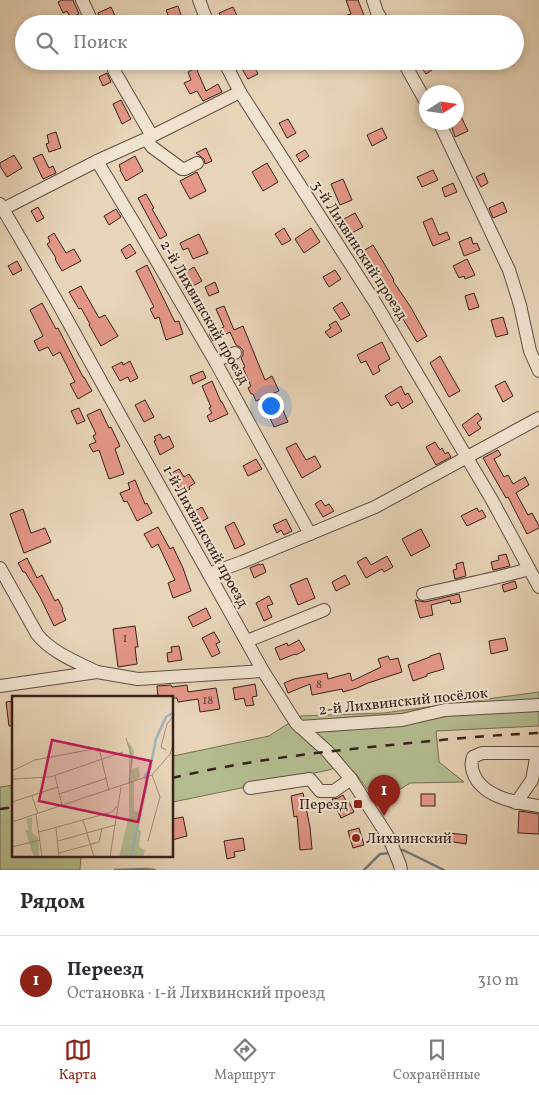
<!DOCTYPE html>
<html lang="ru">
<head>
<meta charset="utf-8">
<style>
	body { margin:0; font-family:Vollkorn,serif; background:#f7f7f7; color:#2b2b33 }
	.compass { position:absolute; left:419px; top:85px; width:45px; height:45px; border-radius:50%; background:#fff; box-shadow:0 2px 8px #0003; rotate:78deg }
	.you { position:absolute; left:270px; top:405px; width:18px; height:18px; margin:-12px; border:4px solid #fff; border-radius:50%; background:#1a73e8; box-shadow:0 0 0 8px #1a73e833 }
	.badge { display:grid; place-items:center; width:32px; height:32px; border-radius:50%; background:#8f2418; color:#fff; font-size:16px; font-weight:700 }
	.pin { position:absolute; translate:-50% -41px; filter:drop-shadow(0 1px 2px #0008) }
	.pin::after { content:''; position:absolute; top:26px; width:18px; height:15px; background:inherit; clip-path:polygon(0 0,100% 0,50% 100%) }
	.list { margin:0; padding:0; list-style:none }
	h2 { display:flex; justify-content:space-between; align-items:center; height:65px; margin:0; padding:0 20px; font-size:21px }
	h2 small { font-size:16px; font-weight:400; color:#7c7c81 }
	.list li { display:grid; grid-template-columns:32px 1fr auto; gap:15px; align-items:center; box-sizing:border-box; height:90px; padding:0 20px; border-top:1px solid #e1e1e2 }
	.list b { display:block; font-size:19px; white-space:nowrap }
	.list p { margin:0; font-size:16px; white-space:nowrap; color:#7c7c81 }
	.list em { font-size:16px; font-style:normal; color:#7c7c81 }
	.icon { flex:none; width:28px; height:28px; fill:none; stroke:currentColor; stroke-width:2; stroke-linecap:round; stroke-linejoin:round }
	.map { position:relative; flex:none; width:539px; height:870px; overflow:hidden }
	.search { position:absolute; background:#fff; box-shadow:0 2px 8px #0003; left:15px; right:15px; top:15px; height:55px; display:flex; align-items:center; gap:12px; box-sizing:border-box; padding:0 18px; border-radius:28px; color:#7c7c81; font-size:19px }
	.sheet { height:155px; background:#fff }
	nav { display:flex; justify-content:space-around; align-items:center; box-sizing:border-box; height:70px; border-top:1px solid #e1e1e2; background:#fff; font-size:14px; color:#7c7c81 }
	nav a { display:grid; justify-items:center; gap:2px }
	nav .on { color:#8f2418 }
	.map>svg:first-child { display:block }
</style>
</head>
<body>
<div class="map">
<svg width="539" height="870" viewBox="0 0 539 870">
	<rect width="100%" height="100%" fill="#e8d4b7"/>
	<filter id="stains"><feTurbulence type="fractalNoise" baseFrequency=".004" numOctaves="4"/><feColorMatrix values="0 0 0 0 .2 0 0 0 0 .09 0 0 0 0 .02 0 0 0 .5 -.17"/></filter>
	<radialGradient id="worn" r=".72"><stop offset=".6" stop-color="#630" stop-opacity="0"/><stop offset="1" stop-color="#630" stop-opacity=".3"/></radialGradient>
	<!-- green -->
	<g fill="#b4bd90" stroke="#757056">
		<polygon points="539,692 539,726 436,731 439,762 464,782 410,783 393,794 380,806 357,775 345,764 329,770 173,802 173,756 269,736 300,716 384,713"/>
		<polygon points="14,785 14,856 81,856 80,870 0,870 0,787"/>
	</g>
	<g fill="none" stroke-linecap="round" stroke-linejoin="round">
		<!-- stream -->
		<g stroke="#747a7a" stroke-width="2.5">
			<polyline points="399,851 403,850 444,870"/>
			<polyline points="115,870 146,869 155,870"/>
			<polyline points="364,870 380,854 391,853"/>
		</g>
	</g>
	<!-- building -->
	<g fill="#e49787" stroke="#36221b">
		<polygon points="62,0 73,0 79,14 71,18 67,11 63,13 58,2"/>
		<polygon points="346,0 358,0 365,18 351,24 347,24 344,16 351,14"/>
		<polygon points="178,6 184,24 172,24 166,10"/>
		<polygon points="111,7 116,18 103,24 98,13"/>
		<polygon points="233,7 239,20 230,24 224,24 219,13"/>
		<polygon points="237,61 251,61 258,74 248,79"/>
		<polygon points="417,61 426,61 432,70 426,74"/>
		<polygon points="196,68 206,91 218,84 222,92 203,101 197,91 190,94 184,83 191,80 188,72"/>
		<polygon points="107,73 111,82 103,86 99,77"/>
		<polygon points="121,100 131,119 122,124 113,104"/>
		<polygon points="456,106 468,131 455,137 450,122 456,122"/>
		<polygon points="288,119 296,133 287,138 279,123"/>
		<polygon points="382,128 387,138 372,146 367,135"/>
		<polygon points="56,132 61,148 49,152 46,144 49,143 47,135"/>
		<polygon points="206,148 212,161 205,164 204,159 196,153"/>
		<polygon points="305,150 309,156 300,162 296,155"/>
		<polygon points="42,154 49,168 53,166 56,173 43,179 33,158"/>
		<polygon points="14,155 22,168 7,177 0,166 0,163"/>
		<polygon points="135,156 143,171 126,181 120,170 121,170 119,165"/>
		<polygon points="267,163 278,182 263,191 252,172"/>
		<polygon points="433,170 438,180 422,187 417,177"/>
		<polygon points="197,172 206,191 190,199 180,181"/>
		<polygon points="484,173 488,183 481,187 476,177"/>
		<polygon points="343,179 352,200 340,205 331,184"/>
		<polygon points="453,183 457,192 445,197 442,188"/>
		<polygon points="146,194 154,208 152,209 167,235 160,239 138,198"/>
		<polygon points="503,202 507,212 493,218 489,208"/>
		<polygon points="38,207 44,218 37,222 31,211"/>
		<polygon points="116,209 121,217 109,225 104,216"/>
		<polygon points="355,213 363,227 352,233 344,219"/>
		<polygon points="432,218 439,235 447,232 450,239 433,246 423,222"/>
		<polygon points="284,228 291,240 282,245 275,234"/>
		<polygon points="311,228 320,242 304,253 295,239"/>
		<polygon points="54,233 66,253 74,249 81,261 62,271 55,259 56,258 47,244 50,242 48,237"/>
		<polygon points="199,234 208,253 193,259 188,248 183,250 180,243"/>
		<polygon points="471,237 473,244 477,243 480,250 464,256 459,242"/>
		<polygon points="130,244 136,253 126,259 121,250"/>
		<polygon points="373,245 394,280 393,281 410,306 427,336 417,342 403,319 404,318 371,268 370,269 360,253"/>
		<polygon points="467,259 475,275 465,279 464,276 459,278 453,266"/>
		<polygon points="17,261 22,270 13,275 8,266"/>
		<polygon points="147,265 175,322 179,321 183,334 166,340 159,317 155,319 150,309 154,307 136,271"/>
		<polygon points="194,267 202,281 189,288 181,275"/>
		<polygon points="335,270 341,279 329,287 323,277"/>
		<polygon points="215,282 219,292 209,296 205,287"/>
		<polygon points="81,286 99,318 105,315 118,336 101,346 89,325 90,324 81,308 79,309 69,292"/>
		<polygon points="474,293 479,307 469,310 465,296"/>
		<polygon points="342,302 350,315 341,320 333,308"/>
		<polygon points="42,303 56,329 58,328 83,377 84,377 92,391 78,399 70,384 75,382 60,352 53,356 48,347 39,351 34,341 43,336 30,310"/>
		<polygon points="224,306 234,330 243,326 265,380 272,376 279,391 256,401 253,394 251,394 248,388 251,386 243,368 245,367 241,358 243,355 243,350 240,347 236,345 230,332 213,341 209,334 224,327 216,309"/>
		<polygon points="503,317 508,334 496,337 491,320"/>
		<polygon points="336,321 342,331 330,338 325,332 331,328 329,325"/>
		<polygon points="382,342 390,359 378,366 380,371 373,375 366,361 361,363 357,355"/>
		<polygon points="440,356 460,391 449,397 430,363"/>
		<polygon points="130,361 138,378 130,382 128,377 120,381 112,367 122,362 123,365"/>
		<polygon points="203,371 206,378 193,384 190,376"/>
		<polygon points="212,381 221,402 222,402 228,414 210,422 207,416 212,413 209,408 211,407 202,386"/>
		<polygon points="505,381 513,396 503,402 495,386"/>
		<polygon points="401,386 405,395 408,393 413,402 402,409 398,402 391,406 385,396"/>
		<polygon points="145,400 154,417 144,422 135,405"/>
		<polygon points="79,408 85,421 77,424 71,411"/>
		<polygon points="100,409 109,428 111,427 120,446 115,449 124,474 109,479 99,450 93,452 89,445 96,442 93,436 96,434 87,415"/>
		<polygon points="283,410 288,422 274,427 269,416"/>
		<polygon points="478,413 482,419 477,423 481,428 469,436 462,425"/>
		<polygon points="160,434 163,439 169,436 174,447 160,455 154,441 156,440 154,437"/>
		<polygon points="435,442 440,450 442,448 445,454 448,452 451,457 436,465 426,447"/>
		<polygon points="296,443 306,460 315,456 321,467 302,478 286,448"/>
		<polygon points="498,450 501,455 494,459 504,477 508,475 513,484 525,477 529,485 516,493 528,515 532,513 539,526 539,528 527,534 508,497 506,498 483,458"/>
		<polygon points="256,459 262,469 248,476 243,466"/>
		<polygon points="179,469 184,477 189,474 195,483 189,487 190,489 182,493 170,474"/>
		<polygon points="135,480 145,504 147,503 152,513 137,521 127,501 124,502 120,493 130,489 128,483"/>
		<polygon points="321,500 325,506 329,504 334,511 323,517 315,504"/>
		<polygon points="202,507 208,518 199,523 193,512"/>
		<polygon points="477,508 479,512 482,510 486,517 467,526 461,516"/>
		<polygon points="23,509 31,533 45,528 51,542 24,553 10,514"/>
		<polygon points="286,519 292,531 284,535 281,530 277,533 273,525"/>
		<polygon points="234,522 245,544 235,549 225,527"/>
		<polygon points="158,527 170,549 173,547 183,568 191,591 173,598 168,583 175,580 158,544 152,548 144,534"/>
		<polygon points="421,529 430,546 411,556 402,539"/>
		<polygon points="506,554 510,566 493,570 491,562 499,560 498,556"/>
		<polygon points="387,556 393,567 384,572 382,569 366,578 357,562 366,557 371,565"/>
		<polygon points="27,558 37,578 42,575 55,601 58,599 63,609 62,610 66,620 54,626 40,597 25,572 23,572 18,563"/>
		<polygon points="463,562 466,576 455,579 453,570 457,569 456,564"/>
		<polygon points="259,564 260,565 263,564 266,572 254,578 250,568"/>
		<polygon points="345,575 350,584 336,591 332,582"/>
		<polygon points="307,578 315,598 298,605 290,585"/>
		<polygon points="515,581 517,588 504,592 502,585"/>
		<polygon points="459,594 461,602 451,604 450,600 431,605 433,615 420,618 415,600 425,602"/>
		<polygon points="269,596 273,604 267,606 272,617 264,621 256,603"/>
		<polygon points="206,608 211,618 193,627 188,617"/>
		<polygon points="135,626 138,647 135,647 137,664 118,667 113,629"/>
		<polygon points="214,632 220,642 216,644 220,653 212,657 202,638"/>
		<polygon points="505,638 508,650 491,654 489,641"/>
		<polygon points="299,640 305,650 296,655 295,654 280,660 275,648 287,643 288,646"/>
		<polygon points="179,646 182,660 168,662 167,653 172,652 171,647"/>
		<polygon points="440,653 444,669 427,674 427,676 413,681 408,665 430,657 430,656"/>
		<polygon points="388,656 390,660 398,658 402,672 368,683 357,688 343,692 342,689 312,695 310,684 288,693 284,683 294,679 327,673 328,679 350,673 352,681 381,667 378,659"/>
		<polygon points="255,684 257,696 252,697 254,705 246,706 244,698 235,700 233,688"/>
		<polygon points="171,685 172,687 187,685 188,692 216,688 220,709 200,712 198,699 178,702 177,698 158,698 157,686"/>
		<polygon points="14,701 14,726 9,726 6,702"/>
		<polygon points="303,793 310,827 312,849 300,850 297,816 294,817 291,796"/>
		<rect x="421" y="794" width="14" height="12"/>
		<polygon points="343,795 347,803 349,802 354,812 341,818 332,799 338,798"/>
		<polygon points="519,811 539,814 539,834 518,833"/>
		<polygon points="183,817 187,836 172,840 172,819"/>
		<polygon points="359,828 364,845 353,848 348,831"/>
		<polygon points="449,833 467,835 466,844 447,841"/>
		<polygon points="243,838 245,850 234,852 235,857 227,859 224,841"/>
	</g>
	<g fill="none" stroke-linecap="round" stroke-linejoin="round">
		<defs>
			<g id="minor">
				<polyline points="82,0 93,24"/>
				<polyline points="199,0 208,24"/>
				<polyline points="373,0 377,12 384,24"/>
				<polyline points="110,61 116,74 152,136"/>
				<polyline points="224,61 240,92 376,304 492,500 539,587"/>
				<polyline points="403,61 426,102"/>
				<polyline points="439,122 509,270 520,305 530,351 539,371"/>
				<polyline points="146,139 152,147 182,169 185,169 197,163"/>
				<polyline points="97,161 142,236 215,361 310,534"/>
				<polyline points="0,204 55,298 107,392 263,671 296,723 327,751 351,779 389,838 400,865 401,870"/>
				<polyline points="3,209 97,161 146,139 240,92"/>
				<polyline points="215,361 235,353"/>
				<path d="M0 568 37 634C52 653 77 662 97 672"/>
				<polyline points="209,574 242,562 375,507 539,418"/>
				<path d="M423 594C459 586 494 579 529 569"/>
				<polyline points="247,641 324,610"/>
				<polyline points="0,686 97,672 138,679 263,671"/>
				<polyline points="300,727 402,720 445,710 539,705"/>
				<polyline points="250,788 310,779 320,791 334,791 351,779"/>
				<path d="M516 803 532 780 537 753H482L473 757C471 762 471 766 473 772 481 797 516 803 539 806"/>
			</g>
		</defs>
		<!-- minor casing -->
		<use href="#minor" stroke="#624e42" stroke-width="14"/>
		<!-- minor -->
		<use href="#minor" stroke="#f0e3d0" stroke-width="12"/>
		<!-- rail -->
		<g stroke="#36221b" stroke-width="2.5" stroke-dasharray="9 9" stroke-linecap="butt">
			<path d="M172 778C244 761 317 752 391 745 440 740 489 735 539 733"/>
			<polyline points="0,809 14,807"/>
		</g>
	</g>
	<!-- markers -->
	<g fill="#8f2418" stroke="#f0e3d0" stroke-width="2">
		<rect x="353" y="799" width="10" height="10" rx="2.5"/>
		<circle cx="356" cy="838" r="5"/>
	</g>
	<g text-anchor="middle" stroke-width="4" stroke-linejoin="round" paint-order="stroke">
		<!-- number labels -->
		<g font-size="12" fill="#623f36">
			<text x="125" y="642">1</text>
			<text x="319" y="688">8</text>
			<text x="208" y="704">18</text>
		</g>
		<!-- street labels -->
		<g font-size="15" fill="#36221b" stroke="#f0e3d0">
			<text transform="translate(360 250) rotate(57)" y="5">3-й Лихвинский проезд</text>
			<text transform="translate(205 312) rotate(60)" y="5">2-й Лихвинский проезд</text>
			<text transform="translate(206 536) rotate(61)" y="5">1-й Лихвинский проезд</text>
			<text transform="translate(403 701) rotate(-6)" y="5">2-й Лихвинский посёлок</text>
		</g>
		<!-- poi labels -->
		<g font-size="15" fill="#36221b" stroke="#f0e3d0" text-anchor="end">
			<text x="348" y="809">Перезд</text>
			<text x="366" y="843" text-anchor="start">Лихвинский</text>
		</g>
	</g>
	<!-- overview -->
	<g transform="translate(12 696)">
		<rect width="161" height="161" fill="#e8d4b7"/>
		<path d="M117 46 122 55 120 73 127 71 128 81 122 86V115L130 117 126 133 129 135 127 151 133 154 131 161H107L117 119ZM20 121V136L26 142 27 161H22L13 134H17L14 123Z" fill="#b4bd90"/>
		<path fill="none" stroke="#9db5ba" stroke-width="2.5" d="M119 161 135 87 133 80 138 73 144 43 154 21 162 16"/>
		<path fill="none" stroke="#a18d79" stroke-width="1" d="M114 42 120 61 117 88M154 54 149 51 155 28 162 19M0 75 23 64 87 52 97 95M140 79 158 58 162 46M43 80 50 109M0 83 38 81 111 56M47 98 95 82M20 100 26 118M0 106 46 91M24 118 30 161M71 124 82 161M0 126 140 79M44 132 47 161M27 136 100 116 105 110M46 145 103 129M136 145 148 101 140 79M0 151 28 144M47 157 87 146 90 132M98 161 109 91"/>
		<path fill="#c2185b" fill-opacity="0.15" stroke="#c2185b" stroke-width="2.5" d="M40 44 139 65 126 126 27 105Z"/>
		<rect width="161" height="161" fill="none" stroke="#36221b" stroke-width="2.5"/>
	</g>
	<rect width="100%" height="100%" filter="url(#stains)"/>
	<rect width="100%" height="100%" fill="url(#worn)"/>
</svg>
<svg class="compass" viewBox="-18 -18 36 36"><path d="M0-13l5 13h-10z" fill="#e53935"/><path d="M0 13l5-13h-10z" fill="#7c7c81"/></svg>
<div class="you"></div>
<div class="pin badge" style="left:384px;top:816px">1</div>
<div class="search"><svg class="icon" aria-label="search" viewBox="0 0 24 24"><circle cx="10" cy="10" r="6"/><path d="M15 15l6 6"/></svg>Поиск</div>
</div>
<section class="sheet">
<h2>Рядом<small></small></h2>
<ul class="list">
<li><span class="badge">1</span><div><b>Переезд</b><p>Остановка · 1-й Лихвинский проезд</p></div><em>310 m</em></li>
</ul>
</section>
<nav>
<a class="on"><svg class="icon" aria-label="map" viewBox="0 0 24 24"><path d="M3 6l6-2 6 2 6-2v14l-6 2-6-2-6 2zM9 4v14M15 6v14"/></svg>Карта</a>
<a><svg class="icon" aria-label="directions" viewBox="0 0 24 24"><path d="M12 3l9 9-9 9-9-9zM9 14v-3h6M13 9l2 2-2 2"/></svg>Маршрут</a>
<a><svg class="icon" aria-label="saved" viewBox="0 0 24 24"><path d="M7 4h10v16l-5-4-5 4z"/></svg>Сохранённые</a>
</nav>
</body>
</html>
